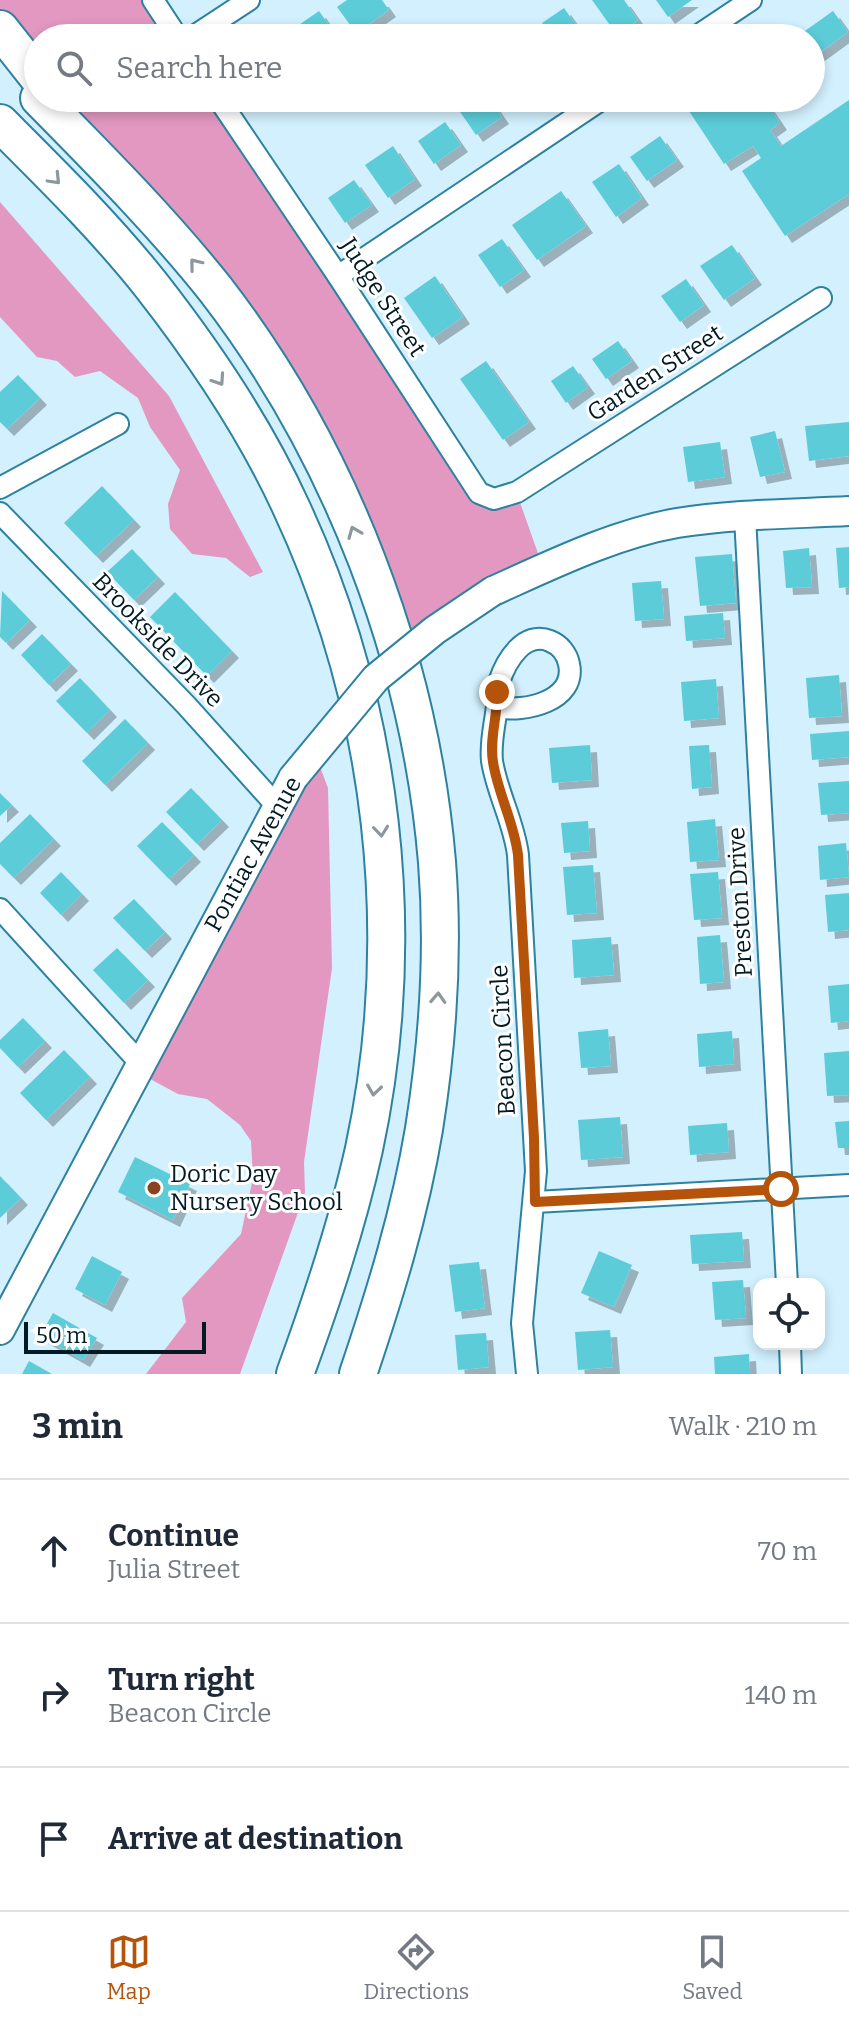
<!DOCTYPE html>
<html lang="en">
<head>
<meta charset="utf-8">
<style>
	body { margin:0; font-family:Bitter,serif; background:#f2f2f3; color:#1f2937 }
	.controls { position:absolute; right:24px; bottom:24px; display:grid; overflow:hidden; border-radius:16px; box-shadow:0 4px 12px #0003 }
	.controls button { width:72px; height:72px; display:grid; place-items:center; padding:0; border:0; border-bottom:2px solid #e0e1e3; background:#fff; color:#1f2937; font:40px sans-serif }
	.scale { position:absolute; left:24px; bottom:20px; width:182px; box-sizing:border-box; padding-left:8px; border:4px solid #011a24; border-top:0; font-size:22px; line-height:28px; white-space:nowrap; color:#011a24; -webkit-text-stroke:6px #fff; paint-order:stroke }
	.stop { position:absolute; width:24px; height:24px; margin:-18px; border:6px solid #b45309; border-radius:50%; background:#fff }
	.stop.end { background:#b45309; border-color:#fff; box-shadow:0 2px 8px #0008 }
	.list { margin:0; padding:0; list-style:none }
	h2 { display:flex; justify-content:space-between; align-items:center; height:104px; margin:0; padding:0 32px; font-size:34px }
	h2 small { font-size:26px; font-weight:400; color:#747a83 }
	.list li { display:grid; grid-template-columns:52px 1fr auto; gap:24px; align-items:center; box-sizing:border-box; height:144px; padding:0 32px; border-top:2px solid #e0e1e3 }
	.list b { display:block; font-size:30px; white-space:nowrap }
	.list p { margin:0; font-size:26px; white-space:nowrap; color:#747a83 }
	.list em { font-size:26px; font-style:normal; color:#747a83 }
	.icon { flex:none; width:44px; height:44px; fill:none; stroke:currentColor; stroke-width:2; stroke-linecap:round; stroke-linejoin:round }
	.map { position:relative; flex:none; width:849px; height:1374px; overflow:hidden }
	.search { position:absolute; background:#fff; box-shadow:0 4px 12px #0003; left:24px; right:24px; top:24px; height:88px; display:flex; align-items:center; gap:20px; box-sizing:border-box; padding:0 28px; border-radius:44px; color:#747a83; font-size:30px }
	.sheet { height:536px; background:#fff }
	nav { display:flex; justify-content:space-around; align-items:center; box-sizing:border-box; height:112px; border-top:2px solid #e0e1e3; background:#fff; font-size:22px; color:#747a83 }
	nav a { display:grid; justify-items:center; gap:4px }
	nav .on { color:#b45309 }
	.map>svg:first-child { display:block }
</style>
</head>
<body>
<div class="map">
<svg width="849" height="1374" viewBox="0 0 849 1374">
	<defs>
		<filter id="shadow"><feDropShadow dx="7" dy="7" stdDeviation="0" flood-color="#0004"/></filter>
	</defs>
	<rect width="100%" height="100%" fill="#d2f0fe"/>
	<!-- forest -->
	<g fill="#e298c1">
		<polygon points="0,0 150,0 176,38 38,38 38,61 0,16"/>
		<polygon points="67,98 217,98 486,493 517,494 540,559 412,640 311,402 267,328 203,245"/>
		<polygon points="0,202 169,396 263,572 250,577 226,558 192,554 170,529 168,504 180,470 150,427 138,398 100,371 75,377 57,361 37,357 0,317"/>
		<polygon points="313,748 328,788 332,968 304,1162 305,1193 240,1374 146,1374 186,1322 182,1298 241,1234 253,1178 251,1141 240,1125 207,1099 178,1094 139,1073"/>
	</g>
	<!-- building -->
	<g fill="#5bccd9" filter="url(#shadow)">
		<polygon points="347,0 382,0 389,10 356,33 337,7"/>
		<polygon points="592,0 624,0 638,20 617,35"/>
		<polygon points="656,0 692,0 668,17"/>
		<polygon points="564,8 585,38 553,38 542,23"/>
		<polygon points="319,11 338,38 300,38 293,29"/>
		<polygon points="833,11 848,32 811,59 811,38 795,38"/>
		<polygon points="461,98 489,98 502,117 476,135 454,103"/>
		<polygon points="708,98 763,98 780,123 770,130 781,146 849,100 849,194 785,236 742,171 761,158 753,146 724,164 689,111"/>
		<polygon points="445,122 461,145 434,164 418,141"/>
		<polygon points="660,136 677,160 647,181 630,157"/>
		<polygon points="393,146 415,179 388,198 365,165"/>
		<polygon points="619,164 642,198 616,217 592,182"/>
		<polygon points="354,180 372,205 345,223 328,198"/>
		<polygon points="561,191 586,226 537,260 512,225"/>
		<polygon points="502,239 524,270 500,287 478,255"/>
		<polygon points="732,245 755,278 724,300 700,266"/>
		<polygon points="435,276 463,317 432,338 404,298"/>
		<polygon points="686,279 704,305 680,322 661,296"/>
		<polygon points="618,341 632,361 606,379 592,359"/>
		<polygon points="486,361 529,422 503,440 460,379"/>
		<polygon points="573,366 588,387 566,403 551,381"/>
		<polygon points="18,375 40,398 7,429 0,422 0,392"/>
		<polygon points="849,422 849,456 809,461 805,426"/>
		<polygon points="775,431 785,472 760,477 750,437"/>
		<polygon points="720,442 725,477 688,482 683,447"/>
		<polygon points="102,486 134,520 96,556 64,523"/>
		<polygon points="849,547 849,587 839,588 836,548"/>
		<polygon points="809,548 812,587 786,588 783,551"/>
		<polygon points="132,549 158,577 134,600 107,572"/>
		<polygon points="732,554 736,603 700,606 695,557"/>
		<polygon points="661,581 664,619 635,621 632,583"/>
		<polygon points="2,591 30,620 6,643 0,637"/>
		<polygon points="175,592 232,651 207,676 150,617"/>
		<polygon points="723,613 725,638 686,641 684,616"/>
		<polygon points="42,634 71,664 49,685 21,655"/>
		<polygon points="839,675 842,716 809,718 806,678"/>
		<polygon points="80,678 110,710 87,733 56,701"/>
		<polygon points="716,679 719,718 684,721 681,682"/>
		<polygon points="125,719 148,743 105,785 82,761"/>
		<polygon points="849,731 849,757 812,760 810,734"/>
		<polygon points="590,745 592,780 552,783 549,748"/>
		<polygon points="709,745 712,787 692,789 689,746"/>
		<polygon points="849,781 849,813 821,815 818,783"/>
		<polygon points="191,788 222,820 197,844 166,812"/>
		<polygon points="0,793 12,805 0,816"/>
		<polygon points="30,814 54,839 14,878 0,864 0,843"/>
		<polygon points="715,819 719,860 690,862 687,822"/>
		<polygon points="588,821 590,851 564,853 561,823"/>
		<polygon points="162,822 194,855 169,879 137,846"/>
		<polygon points="846,843 849,877 820,880 818,846"/>
		<polygon points="593,865 597,913 567,915 563,867"/>
		<polygon points="61,872 82,894 61,915 40,893"/>
		<polygon points="718,872 722,918 694,920 690,874"/>
		<polygon points="849,893 849,930 828,932 825,895"/>
		<polygon points="134,899 165,932 145,951 113,918"/>
		<polygon points="720,935 724,982 700,984 697,937"/>
		<polygon points="611,937 614,975 574,978 572,940"/>
		<polygon points="117,948 148,980 124,1003 93,970"/>
		<polygon points="849,984 849,1021 831,1023 828,986"/>
		<polygon points="23,1018 45,1041 18,1067 0,1048 0,1040"/>
		<polygon points="608,1029 611,1066 581,1068 578,1032"/>
		<polygon points="732,1031 734,1064 699,1067 697,1034"/>
		<polygon points="64,1050 90,1077 46,1120 20,1093"/>
		<polygon points="849,1051 849,1095 827,1096 824,1053"/>
		<polygon points="620,1117 623,1157 581,1160 578,1120"/>
		<polygon points="849,1121 849,1148 838,1148 835,1122"/>
		<polygon points="727,1123 729,1152 690,1155 688,1126"/>
		<polygon points="135,1157 190,1184 173,1220 118,1192"/>
		<polygon points="0,1176 21,1198 0,1218"/>
		<polygon points="742,1232 744,1261 692,1264 690,1235"/>
		<polygon points="599,1251 632,1265 614,1307 581,1293"/>
		<polygon points="92,1256 122,1272 105,1305 75,1289"/>
		<polygon points="479,1262 485,1308 455,1312 449,1265"/>
		<polygon points="743,1280 746,1318 715,1320 712,1282"/>
		<polygon points="53,1313 97,1338 83,1360 40,1336"/>
		<polygon points="610,1330 613,1367 578,1370 575,1332"/>
		<polygon points="486,1333 489,1367 458,1370 455,1335"/>
		<polygon points="749,1354 750,1374 715,1374 714,1357"/>
		<polygon points="29,1361 52,1374 22,1374"/>
	</g>
	<g fill="none" stroke-linecap="round" stroke-linejoin="round">
		<defs>
			<g id="street">
				<polyline points="153,0 178,38"/>
				<polyline points="191,38 249,0"/>
				<polyline points="694,38 751,0"/>
				<polyline points="218,98 338,276 479,493 494,499 517,492 821,298"/>
				<polyline points="338,276 604,98"/>
				<polyline points="0,488 118,424"/>
				<polyline points="0,513 186,705 276,805"/>
				<polyline points="745,517 787,1284"/>
				<path d="M497 707C524 713 577 701 569 664 567 654 560 645 550 641 524 630 506 661 499 682 496 690 498 698 497 706 495 725 490 741 492 761 497 793 514 822 518 855L536 1171 522 1323 527 1374"/>
				<polyline points="0,909 141,1064"/>
				<polyline points="535,1202 849,1185"/>
				<polyline points="790,1344 791,1374"/>
			</g>
			<g id="secondary">
				<path d="M493 591C551 565 614 534 677 523 734 514 792 514 849 511"/>
				<polyline points="0,1330 293,778"/>
			</g>
			<g id="highway">
				<polyline points="0,29 38,77"/>
				<path d="M39 98C100 160 162 222 216 290 341 452 420 659 437 862 444 951 438 1041 424 1129 410 1213 385 1294 358 1374"/>
				<path d="M0 123C52 175 105 227 151 285 205 354 255 428 291 507 384 706 410 934 364 1149 347 1226 322 1300 295 1374"/>
			</g>
		</defs>
		<!-- street casing -->
		<use href="#street" stroke="#2c82a0" stroke-width="24"/>
		<!-- secondary casing -->
		<use href="#secondary" stroke="#2c82a0" stroke-width="32"/>
		<!-- highway casing -->
		<use href="#highway" stroke="#2c82a0" stroke-width="40"/>
		<!-- street -->
		<use href="#street" stroke="#fff" stroke-width="20"/>
		<!-- secondary -->
		<use href="#secondary" stroke="#fff" stroke-width="28"/>
		<!-- highway -->
		<use href="#highway" stroke="#fff" stroke-width="36"/>
		<defs>
			<polyline id="secondary-bridge" points="293,778 376,678 435,630 493,591"/>
		</defs>
		<!-- secondary-bridge casing -->
		<use href="#secondary-bridge" stroke="#2c82a0" stroke-width="32" stroke-linecap="butt"/>
		<!-- secondary-bridge -->
		<use href="#secondary-bridge" stroke="#fff" stroke-width="28"/>
	</g>
	<!-- one-way arrows -->
	<defs><path id="oneway-chevron" d="M-2-3.5L2.5 0L-2 3.5" fill="none" stroke-width="1.6" stroke-linecap="round" stroke-linejoin="round" transform="scale(2)"/></defs>
	<g stroke="#8d989c">
		<use href="#oneway-chevron" transform="translate(55 179) rotate(46)"/>
		<use href="#oneway-chevron" transform="translate(195 264) rotate(-129)"/>
		<use href="#oneway-chevron" transform="translate(219 380) rotate(56)"/>
		<use href="#oneway-chevron" transform="translate(354 532) rotate(-112)"/>
		<use href="#oneway-chevron" transform="translate(381 831) rotate(84)"/>
		<use href="#oneway-chevron" transform="translate(438 998) rotate(-87)"/>
		<use href="#oneway-chevron" transform="translate(374 1090) rotate(98)"/>
	</g>
	<g fill="none" stroke-linecap="round" stroke-linejoin="round">
		<!-- route -->
		<path stroke="#b45309" stroke-width="10" d="M497 692C498 716 489 738 493 762 498 794 514 822 518 855L534 1138 535 1202 781 1189"/>
	</g>
	<!-- markers -->
	<circle fill="#8a431f" stroke="#fff" stroke-width="3" cx="154" cy="1188" r="8"/>
	<g text-anchor="middle" stroke-width="6" stroke-linejoin="round" paint-order="stroke">
		<!-- street labels -->
		<g font-size="24" fill="#011a24" stroke="#fff">
			<text transform="translate(383 297) rotate(57)" y="8">Judge Street</text>
			<text transform="translate(655 373) rotate(-33)" y="8">Garden Street</text>
			<text transform="translate(158 640) rotate(46)" y="8">Brookside Drive</text>
			<text transform="translate(253 854) rotate(-61)" y="8">Pontiac Avenue</text>
			<text transform="translate(740 902) rotate(-93)" y="8">Preston Drive</text>
			<text transform="translate(503 1040) rotate(-93)" y="8">Beacon Circle</text>
		</g>
		<!-- poi labels -->
		<g font-size="24" fill="#011a24" stroke="#fff" text-anchor="start">
			<text x="170" y="1182">Doric Day<tspan x="170" dy="28">Nursery School</tspan></text>
		</g>
	</g>
</svg>
<div class="controls">
<button><svg class="icon" aria-label="locate" viewBox="0 0 24 24"><circle cx="12" cy="12" r="6"/><path d="M12 2v4M12 18v4M2 12h4M18 12h4"/></svg></button>
</div>
<div class="scale">50 m</div>
<div class="stop" style="left:781px;top:1189px"></div>
<div class="stop end" style="left:497px;top:692px"></div>
<div class="search"><svg class="icon" aria-label="search" viewBox="0 0 24 24"><circle cx="10" cy="10" r="6"/><path d="M15 15l6 6"/></svg>Search here</div>
</div>
<section class="sheet">
<h2>3 min<small>Walk · 210 m</small></h2>
<ul class="list">
<li><svg class="icon" aria-label="ahead" viewBox="0 0 24 24"><path d="M12 20V5M6 11l6-6 6 6"/></svg><div><b>Continue</b><p>Julia Street</p></div><em>70 m</em></li>
<li><svg class="icon" aria-label="right" viewBox="0 0 24 24"><path d="M7 20v-9h11M14 6l5 5-5 5"/></svg><div><b>Turn right</b><p>Beacon Circle</p></div><em>140 m</em></li>
<li><svg class="icon" aria-label="arrive" viewBox="0 0 24 24"><path d="M6 21V4h12l-3 4 3 4H6"/></svg><div><b>Arrive at destination</b></div></li>
</ul>
</section>
<nav>
<a class="on"><svg class="icon" aria-label="map" viewBox="0 0 24 24"><path d="M3 6l6-2 6 2 6-2v14l-6 2-6-2-6 2zM9 4v14M15 6v14"/></svg>Map</a>
<a><svg class="icon" aria-label="directions" viewBox="0 0 24 24"><path d="M12 3l9 9-9 9-9-9zM9 14v-3h6M13 9l2 2-2 2"/></svg>Directions</a>
<a><svg class="icon" aria-label="saved" viewBox="0 0 24 24"><path d="M7 4h10v16l-5-4-5 4z"/></svg>Saved</a>
</nav>
</body>
</html>
